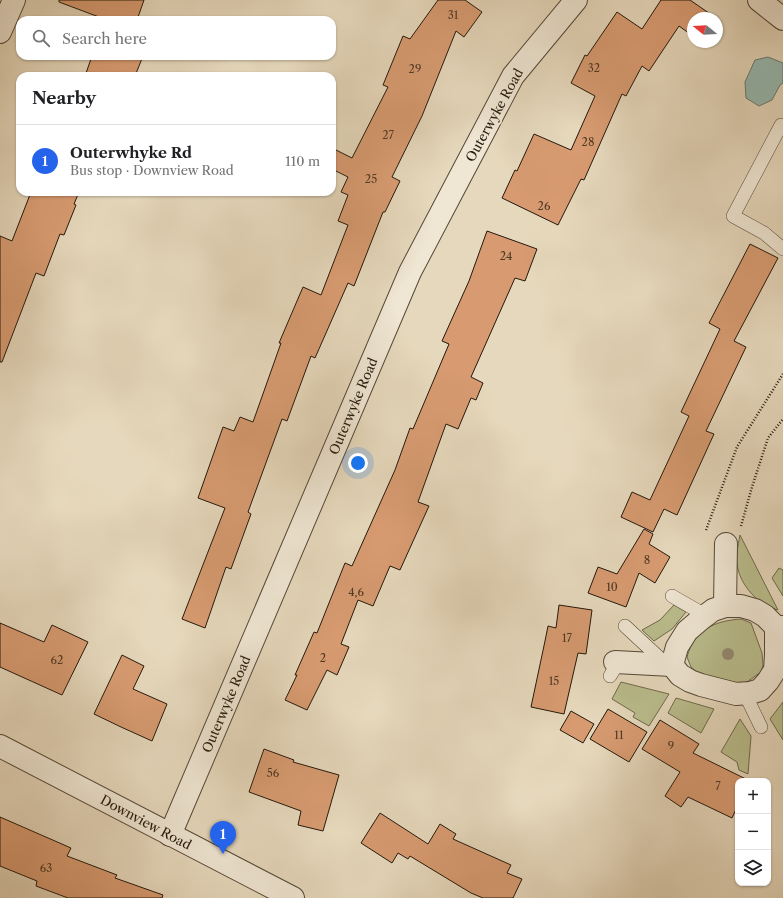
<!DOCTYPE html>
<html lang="en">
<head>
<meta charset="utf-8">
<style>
	body { margin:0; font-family:"Libre Caslon Text",serif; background:#f2f2f2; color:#202124 }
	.controls { position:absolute; right:12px; bottom:12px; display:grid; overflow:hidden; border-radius:8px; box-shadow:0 1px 3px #0004 }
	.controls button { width:36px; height:36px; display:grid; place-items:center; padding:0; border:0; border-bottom:1px solid #e0e0e0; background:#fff; color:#202124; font:20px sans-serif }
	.compass { position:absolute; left:687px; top:12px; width:36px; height:36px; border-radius:50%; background:#fff; box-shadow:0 1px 3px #0004; rotate:288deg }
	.you { position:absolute; left:358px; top:463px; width:14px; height:14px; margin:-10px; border:3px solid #fff; border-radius:50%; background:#1a73e8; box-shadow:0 0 0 6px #1a73e833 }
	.badge { display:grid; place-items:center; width:26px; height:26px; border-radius:50%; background:#2563eb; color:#fff; font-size:13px; font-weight:700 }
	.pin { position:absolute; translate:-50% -33px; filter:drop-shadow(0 1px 2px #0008) }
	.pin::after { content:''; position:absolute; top:21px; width:14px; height:12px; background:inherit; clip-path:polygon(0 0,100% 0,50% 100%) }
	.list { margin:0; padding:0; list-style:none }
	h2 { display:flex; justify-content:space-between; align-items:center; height:52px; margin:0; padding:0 16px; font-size:17px }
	h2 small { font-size:13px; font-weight:400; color:#757577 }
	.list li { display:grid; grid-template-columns:26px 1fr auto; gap:12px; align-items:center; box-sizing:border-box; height:72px; padding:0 16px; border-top:1px solid #e0e0e0 }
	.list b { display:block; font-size:15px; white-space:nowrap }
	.list p { margin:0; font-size:13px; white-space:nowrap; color:#757577 }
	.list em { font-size:13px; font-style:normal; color:#757577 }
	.icon { flex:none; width:22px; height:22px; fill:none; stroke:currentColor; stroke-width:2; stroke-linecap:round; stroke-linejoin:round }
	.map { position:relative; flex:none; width:783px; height:898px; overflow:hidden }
	.search { position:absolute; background:#fff; box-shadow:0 1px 3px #0004; left:16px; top:16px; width:320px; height:44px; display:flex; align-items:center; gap:10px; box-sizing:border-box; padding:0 14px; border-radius:12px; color:#757577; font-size:15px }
	.panel { position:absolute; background:#fff; box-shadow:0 1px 3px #0004; left:16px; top:72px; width:320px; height:124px; border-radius:12px }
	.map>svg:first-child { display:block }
</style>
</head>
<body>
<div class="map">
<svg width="783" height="898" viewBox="0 0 783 898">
	<rect width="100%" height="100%" fill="#e6d8bc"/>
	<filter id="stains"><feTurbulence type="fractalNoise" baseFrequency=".005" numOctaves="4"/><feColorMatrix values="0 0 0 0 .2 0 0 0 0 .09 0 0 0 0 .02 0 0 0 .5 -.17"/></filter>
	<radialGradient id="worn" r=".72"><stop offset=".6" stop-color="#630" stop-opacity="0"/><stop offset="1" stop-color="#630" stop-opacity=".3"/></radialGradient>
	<!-- green -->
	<g fill="#babd8d" stroke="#6e6a4c">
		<path d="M740 535 778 610C773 608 767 607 763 604 752 596 741 583 738 569 735 558 738 546 740 535Z"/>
		<polygon points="779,568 783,570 783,596 772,578"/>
		<polygon points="674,605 686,612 672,629 654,641 642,630 660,620"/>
		<path d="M741 619 751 623 762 653 763 665 761 672 747 682 737 684 698 673 691 667 687 657C689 650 692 642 697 637 708 624 725 620 741 619Z"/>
		<polygon points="621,682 669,694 649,726 633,717 635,713 612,699"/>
		<polygon points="676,698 714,709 701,733 668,713"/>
		<polygon points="783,702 783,740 770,719"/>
		<polygon points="740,719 751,736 748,774 739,770 737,762 721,752"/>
	</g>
	<!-- water -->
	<polygon fill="#96bab1" stroke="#68796f" points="768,57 783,63 783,83 780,85 772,100 759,106 746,98 745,82 755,60"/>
	<!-- building -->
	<g fill="#d89b71" stroke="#23180c">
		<polygon points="59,0 144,0 137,20 107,20 59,2"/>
		<polygon points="438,0 465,0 482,12 464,37 456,31 422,116 392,177 400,181 385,212 383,212 354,286 348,283 315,358 311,356 287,421 282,419 248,512 251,514 231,569 226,567 205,628 182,619 225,508 198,498 223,427 234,431 240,417 253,422 281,343 279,343 303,287 321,295 348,225 338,221 348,195 341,192 348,177 332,169 332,148 352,158 388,87 383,85 403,36 410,39"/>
		<polygon points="661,0 690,0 716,18 693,18 693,36 679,26 649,71 642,66 626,96 622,94 584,180 581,179 558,225 502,198 515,170 517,171 534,134 571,150 595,96 571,83 585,55 587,56 617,12 642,29"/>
		<polygon points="92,56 143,56 135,76 85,76"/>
		<polygon points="31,192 79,192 74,204 76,205 64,235 60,234 44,276 36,273 2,362 0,362 0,236 12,241"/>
		<polygon points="487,231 537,249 525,281 515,278 471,377 483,383 476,400 471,398 458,429 446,424 418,502 429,506 400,570 390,566 373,606 358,600 341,644 349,647 337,675 327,670 307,710 285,700 297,675 295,675 314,632 317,633 345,563 352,566 395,470 410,428 413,429 449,344 442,341 469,281"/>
		<polygon points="750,244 778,258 734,341 746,347 706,431 714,434 677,515 664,509 653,532 621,517 632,492 650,500 689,416 681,412 720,329 709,323"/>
		<polygon points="644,529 653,534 649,544 670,557 655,583 639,573 626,607 588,593 598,567 617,574"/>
		<polygon points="559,605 592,610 586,654 578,653 564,714 531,707 545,641 548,626 556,628"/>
		<polygon points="0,623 44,642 52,625 88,642 62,695 0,667"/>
		<polygon points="122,655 144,666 133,689 167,704 152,741 121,727 94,714"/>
		<polygon points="608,709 647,732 629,762 590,739"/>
		<polygon points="571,711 594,724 583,743 560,730"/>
		<polygon points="660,720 699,744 693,753 750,781 738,781 738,805 732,818 688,797 681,807 665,796 680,772 642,749"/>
		<polygon points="264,749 294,760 293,762 339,775 323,831 298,825 301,811 249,792"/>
		<polygon points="380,813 428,844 440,824 456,834 453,839 511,865 507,873 522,879 513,898 483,898 471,893 410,856 408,859 398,853 392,863 361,843"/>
		<polygon points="0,817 71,848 67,856 117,875 115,878 163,895 162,898 68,898 36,886 37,881 0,866"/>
	</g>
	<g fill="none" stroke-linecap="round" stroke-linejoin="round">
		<defs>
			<g id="service">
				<polyline points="781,125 733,216 764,233 783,249"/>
				<polyline points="672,596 705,615"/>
				<polyline points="625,626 666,664"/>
				<polyline points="610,676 618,663"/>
				<polyline points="745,694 761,727"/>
			</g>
			<g id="minor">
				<polyline points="759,0 783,19"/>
				<polyline points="0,32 14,0"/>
				<polyline points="725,606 726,544"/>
				<polyline points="615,662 672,665 677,647 687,631 701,619 713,610 725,606 741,606 755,610 765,616 776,627 783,627"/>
				<polyline points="672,665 680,675 690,681 701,685 736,694 750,693 760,690 768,681 775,670 776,655 776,627"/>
				<polyline points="0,746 293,898"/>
				<polyline points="170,835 410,272 513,76 576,0"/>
			</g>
		</defs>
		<!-- service casing -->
		<use href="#service" stroke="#544838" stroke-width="14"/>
		<!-- minor casing -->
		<use href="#minor" stroke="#544838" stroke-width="24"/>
		<!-- path -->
		<g stroke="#23180c" stroke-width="2.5" stroke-dasharray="1 2" stroke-linecap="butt">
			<polyline points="741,526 752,487 768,438 783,419"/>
			<polyline points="706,530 737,447 783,374"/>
		</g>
		<!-- service -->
		<use href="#service" stroke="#efe6d3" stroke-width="13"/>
		<!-- minor -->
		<use href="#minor" stroke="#efe6d3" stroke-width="22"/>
	</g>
	<!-- trees -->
	<circle fill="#948a71" cx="728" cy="654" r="6"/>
	<g text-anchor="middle" stroke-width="4" stroke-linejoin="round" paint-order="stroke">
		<!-- number labels -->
		<g font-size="11" fill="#503925">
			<text x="453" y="19">31</text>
			<text x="594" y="72">32</text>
			<text x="415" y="73">29</text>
			<text x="388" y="139">27</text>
			<text x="588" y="146">28</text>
			<text x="371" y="183">25</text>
			<text x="544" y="210">26</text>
			<text x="506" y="260">24</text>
			<text x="647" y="564">8</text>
			<text x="612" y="591">10</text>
			<text x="356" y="596">4,6</text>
			<text x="567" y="642">17</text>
			<text x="323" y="662">2</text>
			<text x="57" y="664">62</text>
			<text x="554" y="685">15</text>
			<text x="619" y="739">11</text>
			<text x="671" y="750">9</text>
			<text x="273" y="777">56</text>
			<text x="718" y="790">7</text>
			<text x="46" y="872">63</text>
		</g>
		<!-- street labels -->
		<g font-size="13" fill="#23180c" stroke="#efe6d3">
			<text transform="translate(494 115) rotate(-61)" y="5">Outerwyke Road</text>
			<text transform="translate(353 406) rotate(-67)" y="5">Outerwyke Road</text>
			<text transform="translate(226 704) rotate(-67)" y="5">Outerwyke Road</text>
			<text transform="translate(146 822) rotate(28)" y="5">Downview Road</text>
		</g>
	</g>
	<rect width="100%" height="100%" filter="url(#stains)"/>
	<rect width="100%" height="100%" fill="url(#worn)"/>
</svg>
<div class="controls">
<button>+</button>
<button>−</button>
<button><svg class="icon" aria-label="layers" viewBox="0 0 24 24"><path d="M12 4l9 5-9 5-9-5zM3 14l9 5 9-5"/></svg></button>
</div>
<svg class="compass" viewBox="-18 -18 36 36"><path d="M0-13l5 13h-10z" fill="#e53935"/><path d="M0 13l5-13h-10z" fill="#757577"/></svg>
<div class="you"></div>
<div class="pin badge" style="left:223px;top:854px">1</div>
<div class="search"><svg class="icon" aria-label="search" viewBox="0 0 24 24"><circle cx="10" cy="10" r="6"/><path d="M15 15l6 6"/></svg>Search here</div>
<section class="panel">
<h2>Nearby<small></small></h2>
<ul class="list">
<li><span class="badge">1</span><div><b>Outerwhyke Rd</b><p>Bus stop · Downview Road</p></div><em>110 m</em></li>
</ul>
</section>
</div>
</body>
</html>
